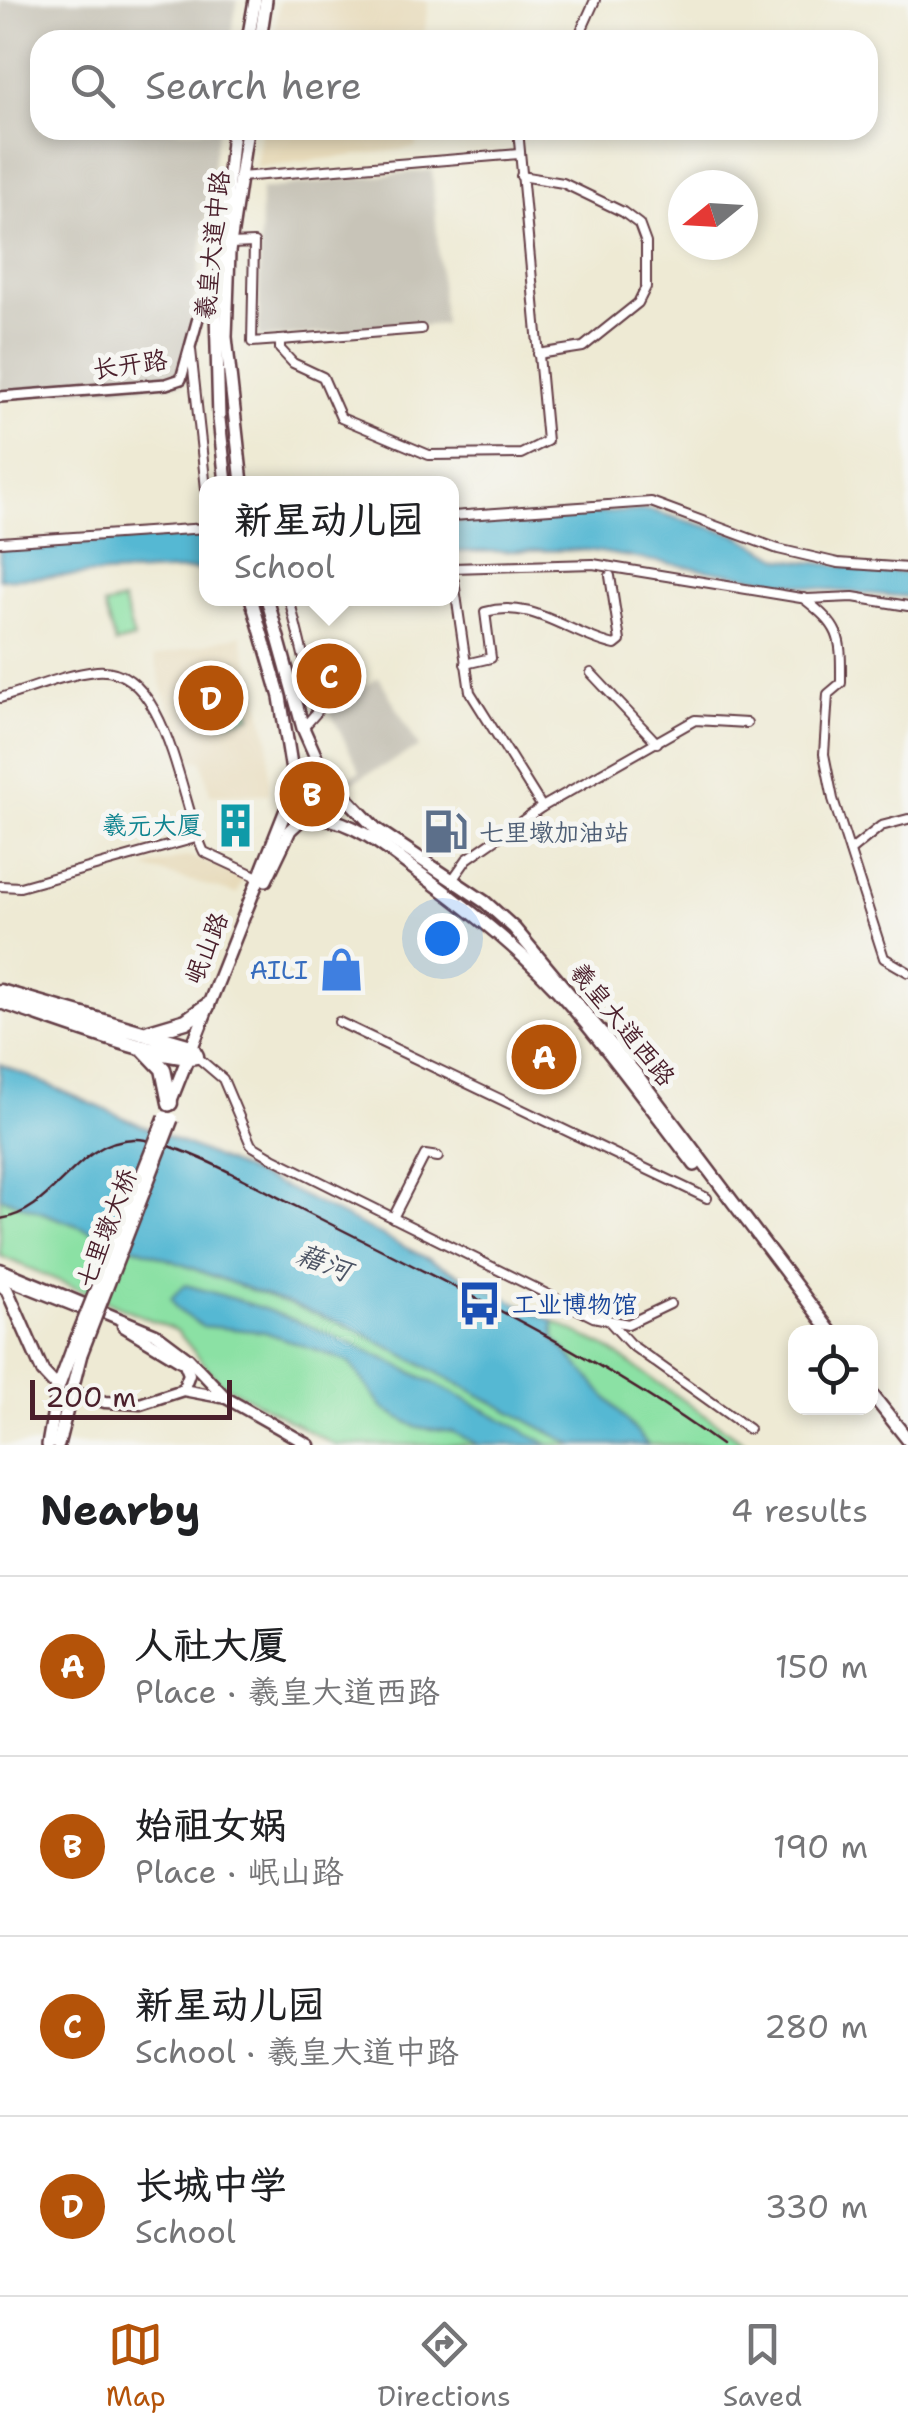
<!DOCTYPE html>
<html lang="en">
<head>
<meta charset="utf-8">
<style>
	body { margin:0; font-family:"Shantell Sans","LXGW WenKai TC",sans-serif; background:#f2f2f2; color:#202124 }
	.controls { position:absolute; right:30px; bottom:30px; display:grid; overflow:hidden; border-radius:20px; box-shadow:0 5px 15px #0003 }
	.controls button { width:90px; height:90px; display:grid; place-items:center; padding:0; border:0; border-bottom:2px solid #e0e0e0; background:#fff; color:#202124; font:50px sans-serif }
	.compass { position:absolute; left:668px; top:170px; width:90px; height:90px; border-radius:50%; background:#fff; box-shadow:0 5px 15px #0003; rotate:252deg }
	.scale { position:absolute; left:30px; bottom:25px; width:202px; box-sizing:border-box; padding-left:10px; border:5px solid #4a1f2b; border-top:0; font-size:28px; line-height:35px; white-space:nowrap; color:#4a1f2b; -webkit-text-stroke:8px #f6f6f2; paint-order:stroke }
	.you { position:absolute; left:442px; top:938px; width:35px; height:35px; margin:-25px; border:8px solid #fff; border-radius:50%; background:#1a73e8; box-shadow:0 0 0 15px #1a73e833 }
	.badge { display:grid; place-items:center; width:65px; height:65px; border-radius:50%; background:#b45309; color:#fff; font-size:32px; font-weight:700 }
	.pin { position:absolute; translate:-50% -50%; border:5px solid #fff; box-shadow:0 2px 10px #0006 }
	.popup { position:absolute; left:199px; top:476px; width:260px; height:130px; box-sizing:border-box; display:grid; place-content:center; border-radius:20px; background:#fff; filter:drop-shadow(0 2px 8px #0005); font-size:32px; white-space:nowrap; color:#757577 }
	.popup b { font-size:38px; color:#202124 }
	.popup::after { content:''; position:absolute; left:50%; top:100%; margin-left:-20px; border:20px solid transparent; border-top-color:#fff }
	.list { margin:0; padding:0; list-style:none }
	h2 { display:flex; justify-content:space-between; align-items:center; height:130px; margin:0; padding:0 40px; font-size:42px }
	h2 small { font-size:32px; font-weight:400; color:#757577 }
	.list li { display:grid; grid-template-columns:65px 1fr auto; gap:30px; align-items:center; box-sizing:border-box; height:180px; padding:0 40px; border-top:2px solid #e0e0e0 }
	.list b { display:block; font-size:38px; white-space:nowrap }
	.list p { margin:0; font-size:32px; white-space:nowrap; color:#757577 }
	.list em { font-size:32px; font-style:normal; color:#757577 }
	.icon { flex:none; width:55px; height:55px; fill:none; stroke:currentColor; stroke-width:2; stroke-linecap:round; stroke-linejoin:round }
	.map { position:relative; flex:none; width:908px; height:1445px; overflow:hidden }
	.search { position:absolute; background:#fff; box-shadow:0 5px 15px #0003; left:30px; right:30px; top:30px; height:110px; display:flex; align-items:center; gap:25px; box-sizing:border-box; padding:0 35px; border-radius:30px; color:#757577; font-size:38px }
	.sheet { height:850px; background:#fff }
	nav { display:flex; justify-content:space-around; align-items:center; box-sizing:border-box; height:140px; border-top:2px solid #e0e0e0; background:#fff; font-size:28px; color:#757577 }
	nav a { display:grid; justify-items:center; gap:5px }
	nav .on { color:#b45309 }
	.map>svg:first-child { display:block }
</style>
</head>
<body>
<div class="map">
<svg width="908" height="1445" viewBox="0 0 908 1445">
	<rect width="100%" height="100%" fill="#f6f6f2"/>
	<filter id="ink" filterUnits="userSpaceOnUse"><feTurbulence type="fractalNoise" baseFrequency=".01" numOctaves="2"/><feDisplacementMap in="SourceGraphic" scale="20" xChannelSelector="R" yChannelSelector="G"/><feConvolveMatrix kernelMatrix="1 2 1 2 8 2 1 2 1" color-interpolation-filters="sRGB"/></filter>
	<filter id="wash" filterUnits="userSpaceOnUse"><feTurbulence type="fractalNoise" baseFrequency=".0048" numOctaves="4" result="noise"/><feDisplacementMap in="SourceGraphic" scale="40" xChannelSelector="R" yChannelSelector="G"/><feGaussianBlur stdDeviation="2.25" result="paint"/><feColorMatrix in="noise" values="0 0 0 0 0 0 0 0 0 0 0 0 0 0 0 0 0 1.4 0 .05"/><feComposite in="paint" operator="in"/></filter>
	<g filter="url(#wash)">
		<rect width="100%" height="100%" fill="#eeead4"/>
		<!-- built -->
		<g fill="#e7daba">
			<polygon points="280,0 428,0 424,40 274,40"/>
			<polygon points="261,130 417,130 416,148 256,167"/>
			<polygon points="241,635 269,739 269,794 210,794 202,760 183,762 154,657"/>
			<polygon points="334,656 351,688 321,705 310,664"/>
			<polygon points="188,856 245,875 237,894 145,868"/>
		</g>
		<!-- industrial -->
		<g fill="#c8c4b8">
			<polygon points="0,0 237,0 231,40 40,40 40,130 218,130 183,384 0,395"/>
			<polygon points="432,170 444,324 259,338 261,189"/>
			<polygon points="379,677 419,747 345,786 342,781 360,771 328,708"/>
		</g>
		<!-- green -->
		<g fill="#8be1a4" stroke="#6a8068" stroke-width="2.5">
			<polygon points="123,601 134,639 115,644 104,606"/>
			<polygon points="236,662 251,716 218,725 203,671"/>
			<polygon points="0,1197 351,1327 574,1445 335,1445 219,1382 177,1331 0,1256"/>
			<polygon points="553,1321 609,1349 748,1445 648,1445 555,1339"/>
		</g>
		<!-- water -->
		<g fill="#54b8d3" stroke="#4f6c7f" stroke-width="2.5">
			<polygon points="649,510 737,535 782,559 908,573 908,597 835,591 587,550 452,552 452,522"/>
			<polygon points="206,534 206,569 0,579 0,547"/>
			<polygon points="0,1064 288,1189 553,1321 555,1339 648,1445 574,1445 351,1327 0,1197"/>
			<path d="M185 1285C315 1318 432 1380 549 1445H479L453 1432 416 1427 383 1408 349 1362 265 1332 202 1326 178 1310 171 1298Z"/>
		</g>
	</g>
	<g filter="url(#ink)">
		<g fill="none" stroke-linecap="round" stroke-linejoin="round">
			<defs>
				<g id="minor">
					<polyline points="577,40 595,0"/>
					<polyline points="521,176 563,183 623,212 639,224 646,243 646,287 638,303 583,347 538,354"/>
					<polyline points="240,177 519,154"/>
					<polyline points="230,244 254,243 252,342 280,340 280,349 293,363 323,377 341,418 429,455 521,454 547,441 518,130"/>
					<polyline points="280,340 421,329"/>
					<polyline points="191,350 206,489"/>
					<polyline points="452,516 651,502 778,549 838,563 908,568"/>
					<polyline points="0,542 206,528"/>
					<polyline points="452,568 593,564 807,599 853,597 908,606"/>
					<polyline points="454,581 470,692 542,807"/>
					<polyline points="289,598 317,712 303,728"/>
					<path d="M803 598C843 629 841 637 841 683L828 694 824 754 833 799 884 958 908 972"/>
					<path d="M465 664 491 658 485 612C533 598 569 635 615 645L620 641 610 576"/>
					<polyline points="591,673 657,743"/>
					<path d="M0 698C31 689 65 674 97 671 169 665 181 808 204 852L260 878"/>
					<polyline points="850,851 881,826 908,819"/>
					<polyline points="453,879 467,859 542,807 695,720 747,723"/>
					<polyline points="0,886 20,887 196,838"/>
					<polyline points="339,1022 707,1198"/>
					<polyline points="196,1056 223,1079 251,1145 273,1158 593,1317 628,1324 670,1304"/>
					<polyline points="393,1218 425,1155 438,1157"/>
					<polyline points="608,1320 630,1344 749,1429"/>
				</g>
				<polyline id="tertiary" points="0,397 166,384 181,379 200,311 216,311"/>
				<g id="secondary">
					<polyline points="0,1269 156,1334 188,1358 226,1398 309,1445"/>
					<polyline points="0,1276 93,1313"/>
					<polyline points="123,1326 181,1361"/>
					<polyline points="183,1390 189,1374 185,1364"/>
					<polyline points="69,1391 105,1402 140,1404 183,1390 226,1398"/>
				</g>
				<g id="primary">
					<polyline points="248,40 255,0"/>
					<polyline points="260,40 266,0"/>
					<polyline points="226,483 219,419 216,311 233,130"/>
					<polyline points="242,483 226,337 229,252 247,130"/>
					<polyline points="251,598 280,697 294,783"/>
					<polyline points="267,598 303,728 323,773"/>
					<circle cx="314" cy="795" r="23"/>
					<polyline points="336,787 376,829 485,902 514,928 637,1075 831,1332"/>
					<path d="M319 817C358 823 387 849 418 872 473 912 529 956 573 1008 616 1059 655 1113 695 1165"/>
					<polyline points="266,880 290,830 305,816"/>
					<polyline points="169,1105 291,797"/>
					<polyline points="0,1284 7,1290 43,1372 58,1388"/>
					<polyline points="870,1392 908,1440"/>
					<polyline points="48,1445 58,1388 72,1350"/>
					<polyline points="58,1445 81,1354"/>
				</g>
				<g id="motorway">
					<path d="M0 992 191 1047 196 1056C171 1064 34 1011 0 1001"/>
					<polyline points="149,1032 186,1021 207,1006"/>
					<polyline points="143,1048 163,1069 170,1103"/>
				</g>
			</defs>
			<!-- minor casing -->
			<use href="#minor" stroke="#633d44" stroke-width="12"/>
			<!-- tertiary casing -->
			<use href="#tertiary" stroke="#633d44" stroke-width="14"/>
			<!-- secondary casing -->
			<use href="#secondary" stroke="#633d44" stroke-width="15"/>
			<!-- primary casing -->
			<use href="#primary" stroke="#633d44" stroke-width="16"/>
			<!-- motorway casing -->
			<use href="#motorway" stroke="#633d44" stroke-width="19"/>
			<!-- minor -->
			<use href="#minor" stroke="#fff" stroke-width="8"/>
			<!-- tertiary -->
			<use href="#tertiary" stroke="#fff" stroke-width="9"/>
			<!-- secondary -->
			<use href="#secondary" stroke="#fff" stroke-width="10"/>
			<!-- primary -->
			<use href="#primary" stroke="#fff" stroke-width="11"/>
			<!-- motorway -->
			<use href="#motorway" stroke="#fff" stroke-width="14"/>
			<!-- tram -->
			<path stroke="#4a1f2b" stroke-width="2.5" d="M0 1219C55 1212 75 1140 134 1139 172 1138 258 1187 295 1206 438 1279 590 1350 721 1445"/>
			<defs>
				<g id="primary-bridge">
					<polyline points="72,1350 165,1117"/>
					<polyline points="81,1354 172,1119"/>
				</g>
			</defs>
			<!-- primary-bridge casing -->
			<use href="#primary-bridge" stroke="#633d44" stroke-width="16" stroke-linecap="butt"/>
			<!-- primary-bridge -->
			<use href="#primary-bridge" stroke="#fff" stroke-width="11"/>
		</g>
	</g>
	<!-- icons -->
	<defs>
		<symbol id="building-bare" viewBox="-9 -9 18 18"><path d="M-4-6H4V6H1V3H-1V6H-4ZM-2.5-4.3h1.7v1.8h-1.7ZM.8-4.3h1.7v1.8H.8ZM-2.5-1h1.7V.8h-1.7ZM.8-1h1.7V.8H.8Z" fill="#0f9aa8" stroke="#f6f6f2" stroke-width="2.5" paint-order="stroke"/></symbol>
		<symbol id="fuel-bare" viewBox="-9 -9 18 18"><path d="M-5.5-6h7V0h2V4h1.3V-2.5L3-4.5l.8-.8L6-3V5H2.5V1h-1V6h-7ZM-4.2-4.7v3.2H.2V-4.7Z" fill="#5c6f8a" stroke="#f6f6f2" stroke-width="2.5" paint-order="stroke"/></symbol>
		<symbol id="shop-bare" viewBox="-9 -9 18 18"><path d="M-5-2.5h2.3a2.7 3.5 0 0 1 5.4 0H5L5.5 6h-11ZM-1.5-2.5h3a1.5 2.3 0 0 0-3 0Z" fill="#3f7fe0" stroke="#f6f6f2" stroke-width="2.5" paint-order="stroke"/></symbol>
		<symbol id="bus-bare" viewBox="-9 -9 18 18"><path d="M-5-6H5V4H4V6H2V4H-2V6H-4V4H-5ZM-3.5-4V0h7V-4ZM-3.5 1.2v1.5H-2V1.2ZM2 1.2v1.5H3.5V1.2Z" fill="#1a4fb4" stroke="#f6f6f2" stroke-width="2.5" paint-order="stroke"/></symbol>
	</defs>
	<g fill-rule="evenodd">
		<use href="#building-bare" x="204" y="794" width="63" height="63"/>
		<use href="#fuel-bare" x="414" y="800" width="63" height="63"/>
		<use href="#shop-bare" x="310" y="938" width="63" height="63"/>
		<use href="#bus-bare" x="448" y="1272" width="63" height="63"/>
	</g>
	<g text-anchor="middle" stroke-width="10" stroke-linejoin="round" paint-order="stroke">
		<!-- street labels -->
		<g font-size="25" fill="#4a1f2b" stroke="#f6f6f2">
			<text transform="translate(212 245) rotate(-84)" y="9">羲皇大道中路</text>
			<text transform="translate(130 364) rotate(-8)" y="9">长开路</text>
			<text transform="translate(206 948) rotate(-68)" y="9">岷山路</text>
			<text transform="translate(623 1024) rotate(51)" y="9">羲皇大道西路</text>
			<text transform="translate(106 1228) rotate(-69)" y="9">七里墩大桥</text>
		</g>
		<!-- culture labels -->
		<g font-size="25" fill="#0d838f" stroke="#f6f6f2" text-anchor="end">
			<text x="202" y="834">羲元大厦</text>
		</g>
		<!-- service labels -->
		<g font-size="25" fill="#4e5e75" stroke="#f6f6f2" text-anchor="start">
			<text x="479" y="841">七里墩加油站</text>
		</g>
		<!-- shop labels -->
		<g font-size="25" fill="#366cbe" stroke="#f6f6f2" text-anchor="end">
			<text x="308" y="979">AILI</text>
		</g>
		<!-- transit labels -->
		<g font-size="25" fill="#164399" stroke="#f6f6f2" text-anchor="start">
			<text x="512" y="1313">工业博物馆</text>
		</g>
		<!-- water labels -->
		<g font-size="28" font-style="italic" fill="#4e5566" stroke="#f6f6f2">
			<text transform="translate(324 1262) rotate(21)" y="10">藉河</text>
		</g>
	</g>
</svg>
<div class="controls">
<button><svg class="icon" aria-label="locate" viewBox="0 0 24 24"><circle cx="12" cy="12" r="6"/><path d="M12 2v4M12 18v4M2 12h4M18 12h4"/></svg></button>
</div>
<svg class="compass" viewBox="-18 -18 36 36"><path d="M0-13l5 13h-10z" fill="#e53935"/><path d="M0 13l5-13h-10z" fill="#757577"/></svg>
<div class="scale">200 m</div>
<div class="you"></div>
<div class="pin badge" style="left:544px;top:1057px">A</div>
<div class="pin badge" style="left:312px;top:794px">B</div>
<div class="pin badge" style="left:329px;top:676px">C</div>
<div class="popup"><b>新星动儿园</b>School</div>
<div class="pin badge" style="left:211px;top:698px">D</div>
<div class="search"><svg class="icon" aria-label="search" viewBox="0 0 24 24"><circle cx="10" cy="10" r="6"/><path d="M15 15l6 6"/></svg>Search here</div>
</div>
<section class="sheet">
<h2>Nearby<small>4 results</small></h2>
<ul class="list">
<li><span class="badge">A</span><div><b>人社大厦</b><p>Place · 羲皇大道西路</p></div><em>150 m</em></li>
<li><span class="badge">B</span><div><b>始祖女娲</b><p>Place · 岷山路</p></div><em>190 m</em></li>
<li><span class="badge">C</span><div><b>新星动儿园</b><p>School · 羲皇大道中路</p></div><em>280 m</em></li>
<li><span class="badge">D</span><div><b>长城中学</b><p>School</p></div><em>330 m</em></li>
</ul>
</section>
<nav>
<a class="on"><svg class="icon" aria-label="map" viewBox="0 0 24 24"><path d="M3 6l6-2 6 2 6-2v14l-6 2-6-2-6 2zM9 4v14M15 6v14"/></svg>Map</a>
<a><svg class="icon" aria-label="directions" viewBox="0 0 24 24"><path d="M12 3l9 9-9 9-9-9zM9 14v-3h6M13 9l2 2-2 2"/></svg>Directions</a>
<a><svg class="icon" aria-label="saved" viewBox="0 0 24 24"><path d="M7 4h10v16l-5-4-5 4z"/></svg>Saved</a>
</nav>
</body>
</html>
